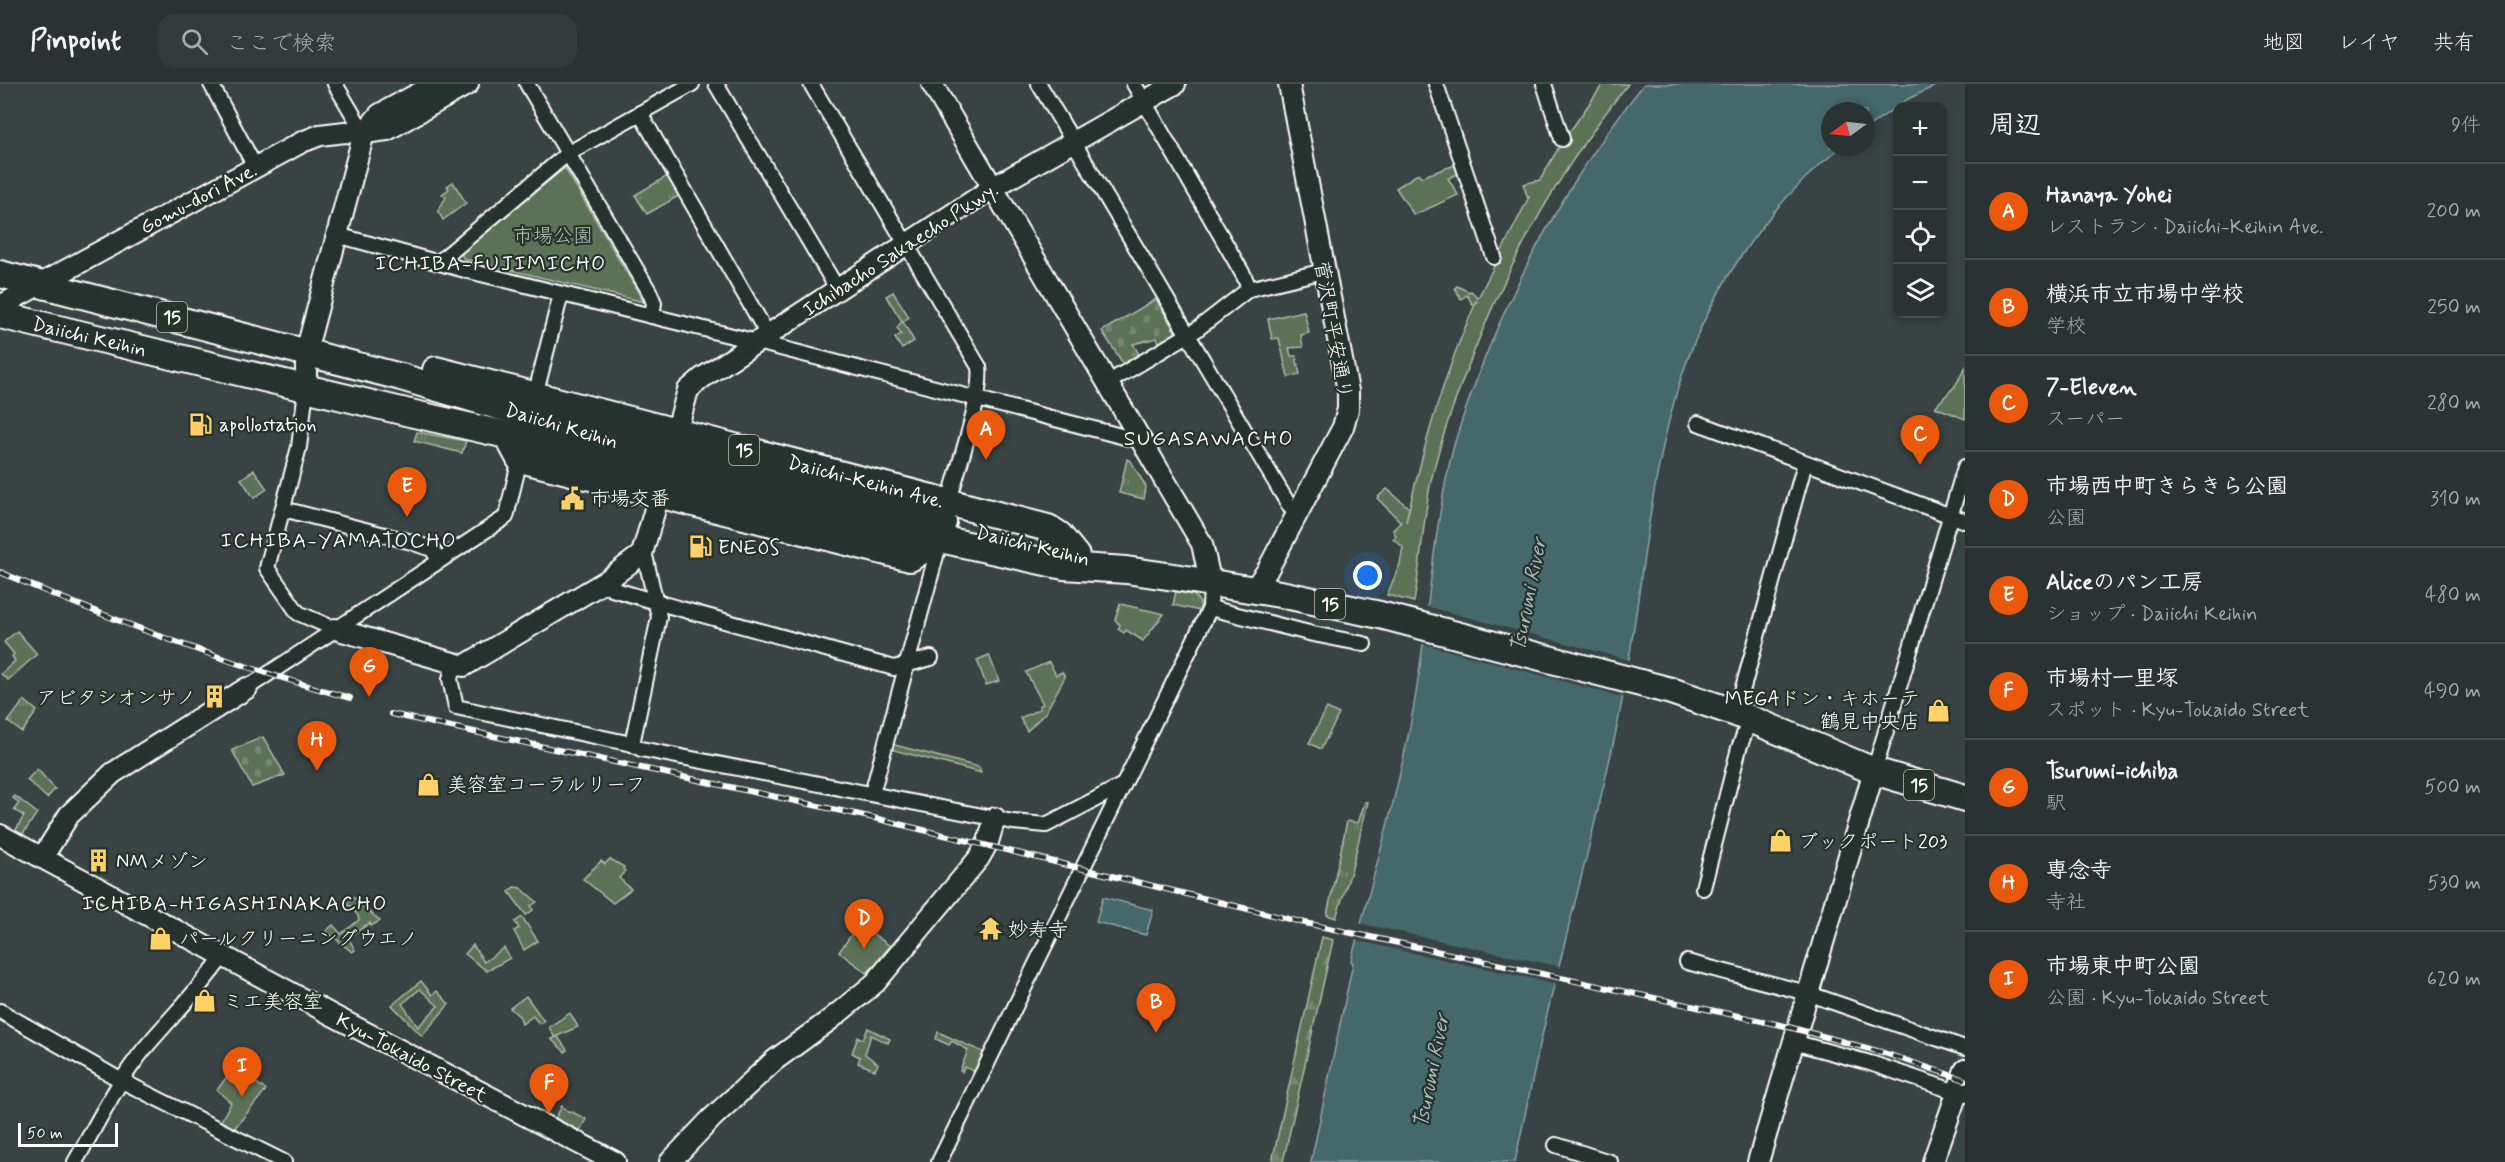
<!DOCTYPE html>
<html lang="ja">
<head>
<meta charset="utf-8">
<style>
	body { margin:0; font-family:Mynerve,"Klee One",sans-serif; background:#333a3a; color:#f1f3f6 }
	.controls { position:absolute; right:18px; top:18px; display:grid; overflow:hidden; border-radius:12px; box-shadow:0 3px 9px #0003 }
	.controls button { width:54px; height:54px; display:grid; place-items:center; padding:0; border:0; border-bottom:2px solid #474d4d; background:#2b3232; color:#f1f3f6; font:30px sans-serif }
	.compass { position:absolute; left:1821px; top:18px; width:54px; height:54px; border-radius:50%; background:#2b3232; box-shadow:0 3px 9px #0003; rotate:255deg }
	.scale { position:absolute; left:18px; bottom:15px; width:100px; box-sizing:border-box; padding-left:6px; border:3px solid #fff; border-top:0; font-size:16px; line-height:21px; white-space:nowrap; color:#fff; -webkit-text-stroke:4px #26332d; paint-order:stroke }
	.you { position:absolute; left:1368px; top:492px; width:21px; height:21px; margin:-15px; border:4px solid #fff; border-radius:50%; background:#1a73e8; box-shadow:0 0 0 9px #1a73e833 }
	.badge { display:grid; place-items:center; width:39px; height:39px; border-radius:50%; background:#ea580c; color:#fff; font-size:20px; font-weight:700 }
	.pin { position:absolute; translate:-50% -50px; filter:drop-shadow(0 2px 3px #0008) }
	.pin::after { content:''; position:absolute; top:32px; width:21px; height:18px; background:inherit; clip-path:polygon(0 0,100% 0,50% 100%) }
	.list { margin:0; padding:0; list-style:none }
	h2 { display:flex; justify-content:space-between; align-items:center; height:78px; margin:0; padding:0 24px; font-size:26px }
	h2 small { font-size:20px; font-weight:400; color:#a6aaac }
	.list li { display:grid; grid-template-columns:39px 1fr auto; gap:18px; align-items:center; box-sizing:border-box; height:96px; padding:0 24px; border-top:2px solid #474d4d }
	.list b { display:block; font-size:22px; white-space:nowrap }
	.list p { margin:0; font-size:20px; white-space:nowrap; color:#a6aaac }
	.list em { font-size:20px; font-style:normal; color:#a6aaac }
	.icon { flex:none; width:33px; height:33px; fill:none; stroke:currentColor; stroke-width:2; stroke-linecap:round; stroke-linejoin:round }
	.map { position:relative; flex:none; width:1965px; height:1078px; overflow:hidden }
	header { display:flex; align-items:center; gap:36px; box-sizing:border-box; height:84px; padding:0 30px; background:#2b3232; border-bottom:2px solid #474d4d }
	header strong { font-size:28px }
	nav { display:flex; gap:33px; margin-inline-start:auto; font-size:21px }
	.search { width:420px; height:54px; background:#333a3a; display:flex; align-items:center; gap:15px; box-sizing:border-box; padding:0 21px; border-radius:18px; color:#a6aaac; font-size:22px }
	main { display:flex }
	aside { flex:1; background:#2b3232 }
	.map>svg:first-child { display:block }
</style>
</head>
<body>
<header>
<strong>Pinpoint</strong>
<div class="search"><svg class="icon" aria-label="search" viewBox="0 0 24 24"><circle cx="10" cy="10" r="6"/><path d="M15 15l6 6"/></svg>ここで検索</div>
<nav><a>地図</a><a>レイヤ</a><a>共有</a></nav>
</header>
<main>
<div class="map">
<svg width="1965" height="1078" viewBox="0 0 1965 1078">
	<defs>
		<pattern id="grass-tufts" width="24" height="20" patternUnits="userSpaceOnUse" patternTransform="scale(1.5)"><rect width="24" height="20" fill="#5c7256"/><path d="M3 7l-1-3M5 7V3M7 7l1-3M15 17l-1-3M17 17v-4M19 17l1-3" fill="none" stroke="#74876f"/></pattern>
		<pattern id="forest-firs" width="22" height="20" patternUnits="userSpaceOnUse" patternTransform="scale(1.5)"><rect width="22" height="20" fill="#5c7256"/><path d="M5 1l3.5 6h-7zM16 11l3.5 6h-7z" fill="#74876f"/></pattern>
		<pattern id="cemetery-stones" width="16" height="16" patternUnits="userSpaceOnUse" patternTransform="scale(1.5)"><rect width="16" height="16" fill="#5c7256"/><path d="M2 7V4a2 2 0 0 1 4 0v3zM10 15v-3a2 2 0 0 1 4 0v3z" fill="#74876f"/></pattern>
	</defs>
	<rect width="100%" height="100%" fill="#394343"/>
	<filter id="ink" filterUnits="userSpaceOnUse"><feTurbulence type="fractalNoise" baseFrequency=".0167" numOctaves="2"/><feDisplacementMap in="SourceGraphic" scale="12" xChannelSelector="R" yChannelSelector="G"/><feConvolveMatrix kernelMatrix="1 2 1 2 8 2 1 2 1" color-interpolation-filters="sRGB"/></filter>
	<g filter="url(#ink)">
		<!-- grass -->
		<g fill="url(#grass-tufts)" stroke="#aeb8aa" stroke-width="1.5">
			<polygon points="671,90 682,110 647,130 635,111"/>
			<polygon points="417,348 466,357 462,369 414,357"/>
			<polygon points="1127,375 1131,377 1146,403 1144,415 1119,409"/>
			<polygon points="1176,507 1195,512 1200,519 1200,527 1173,521"/>
			<polygon points="24,616 37,627 22,648 8,638"/>
			<polygon points="1365,718 1368,718 1352,784 1336,834 1327,831 1347,737 1358,739"/>
		</g>
		<!-- forest -->
		<polygon fill="url(#forest-firs)" stroke="#aeb8aa" stroke-width="1.5" points="1322,853 1333,856 1283,1078 1272,1078"/>
		<!-- cemetery -->
		<g fill="url(#cemetery-stones)" stroke="#aeb8aa" stroke-width="1.5">
			<polygon points="1156,215 1175,248 1174,252 1160,260 1157,254 1133,260 1140,272 1124,281 1102,247"/>
			<polygon points="263,653 285,691 252,703 232,666"/>
		</g>
		<!-- green -->
		<g fill="#5c7256" stroke="#aeb8aa" stroke-width="1.5" fill-rule="evenodd">
			<path d="M1603 0H1628C1560 85 1508 178 1469 280 1454 318 1440 357 1431 397 1423 436 1421 478 1414 518L1387 511 1400 480 1403 463 1393 455 1396 452 1393 446 1401 438 1377 414 1387 405 1409 424 1406 438C1424 362 1444 288 1477 216L1473 221 1467 211 1461 215 1455 204 1457 202 1469 208 1471 207 1478 214 1530 111 1528 114 1523 100 1540 96 1559 63Z"/>
			<polygon points="1455,81 1458,90 1448,94 1458,111 1414,131 1396,104 1419,89 1421,93"/>
			<polygon points="565,84 644,218 464,175 462,172 462,166"/>
			<polygon points="453,98 466,119 443,136 438,127 446,113 442,110 449,105 447,102"/>
			<polygon points="893,208 909,233 903,238 914,257 902,265 895,254 901,250 897,244 902,237 886,212"/>
			<polygon points="1304,227 1309,249 1301,251 1303,263 1289,264 1291,272 1296,272 1300,290 1288,293 1279,254 1272,255 1268,235"/>
			<polygon points="1965,284 1965,335 1935,323 1955,302"/>
			<polygon points="254,386 267,405 254,414 241,395"/>
			<polygon points="1120,520 1164,530 1143,557 1126,546 1124,549 1118,545 1120,541 1115,536"/>
			<polygon points="17,547 37,570 8,596 1,590 15,577 12,572 14,570 4,558"/>
			<polygon points="989,571 999,597 986,601 977,576"/>
			<polygon points="1049,578 1056,591 1062,588 1065,593 1045,629 1027,647 1020,634 1040,625 1039,622 1043,620 1026,588"/>
			<polygon points="1327,624 1339,630 1321,665 1309,659"/>
			<polygon points="891,660 979,683 981,689 890,665"/>
			<polygon points="37,685 55,705 47,714 27,696"/>
			<polygon points="15,712 37,729 21,753 14,749 24,732 14,726 19,719 13,714"/>
			<polygon points="610,775 624,783 623,785 625,787 619,794 631,805 613,819 583,795 601,777 605,780"/>
			<polygon points="514,803 521,804 537,818 531,822 533,826 526,831 509,808"/>
			<polygon points="353,813 380,837 371,842 370,839 348,853 355,866 352,868 326,847 333,841 341,850 359,836 358,832 351,822 346,821"/>
			<polygon points="522,833 538,857 524,866 514,847 519,844 515,838"/>
			<polygon points="859,840 890,862 867,889 839,868"/>
			<polygon points="473,861 484,878 504,864 510,874 487,887 465,870"/>
			<path d="M421 897 432 911 437 907 449 920 422 952 392 921ZM420 905 438 922 418 943 402 920Z"/>
			<polygon points="526,912 544,937 539,940 533,932 522,940 520,933 510,924"/>
			<polygon points="570,929 578,943 555,953 558,953 567,966 565,968 551,955 555,954 549,943"/>
			<polygon points="868,944 890,955 888,959 871,951 865,970 878,980 875,986 858,979 860,973 852,969 858,953 863,955"/>
			<polygon points="938,948 985,969 975,988 965,983 962,988 960,987 968,966 952,957 949,961 936,955"/>
			<polygon points="234,983 266,1006 233,1046 219,1040 231,1019 217,1006"/>
			<polygon points="562,1022 569,1028 570,1027 586,1035 577,1052 553,1039"/>
		</g>
		<!-- water -->
		<g fill="#44676b" stroke="#8fa4a6" stroke-width="1.5">
			<path d="M1644 0H1939L1908 15 1866 44V27H1830V63H1841C1762 125 1702 218 1675 314 1644 423 1640 537 1616 647 1595 745 1568 842 1545 939 1534 985 1525 1032 1515 1078H1311L1353 879 1351 877C1373 792 1399 707 1414 621 1429 536 1432 448 1453 365 1461 335 1473 305 1484 276 1524 176 1577 84 1644 0Z"/>
			<polygon points="1103,813 1153,826 1146,851 1096,838"/>
		</g>
		<!-- pier -->
		<g fill="#394343">
			<polygon points="1425,522 1633,577 1626,614 1420,559"/>
			<polygon points="1358,839 1562,883 1558,900 1353,856"/>
		</g>
		<g fill="none" stroke-linecap="round" stroke-linejoin="round">
			<defs>
				<g id="street">
					<polyline points="211,0 255,83"/>
					<polyline points="335,0 364,49"/>
					<polyline points="527,0 649,207 654,219 652,232"/>
					<polyline points="716,0 838,206"/>
					<path d="M811 0 979 283C983 313 957 385 949 418"/>
					<polyline points="1039,0 1290,423 1298,429"/>
					<polyline points="1134,0 1244,192 1249,205"/>
					<polyline points="1436,0 1494,173"/>
					<polyline points="1544,0 1562,55"/>
					<polyline points="640,29 768,251"/>
					<polyline points="337,151 465,186 757,258 1144,358"/>
					<polyline points="439,178 567,70 692,0"/>
					<polyline points="1109,298 1196,246 1249,205 1324,187"/>
					<polyline points="306,305 299,363 267,484 298,529 335,545"/>
					<polyline points="535,312 561,210"/>
					<polyline points="1698,339 1965,437"/>
					<polyline points="283,425 408,457 432,465 439,476"/>
					<polyline points="606,497 612,505 656,518 894,584 931,574"/>
					<polyline points="1210,524 1313,550 1364,560"/>
					<polyline points="454,579 450,595 456,623 632,660 641,665 1013,738 1046,741 1123,701"/>
					<polyline points="247,604 506,433 520,375"/>
					<polyline points="1736,629 1805,379"/>
					<polyline points="632,660 659,533 646,476 642,470"/>
					<polyline points="1874,687 1965,383"/>
					<polyline points="872,710 940,457"/>
					<polyline points="1703,804 1739,664 1750,635"/>
					<polyline points="1687,878 1807,909 1965,964"/>
					<polyline points="0,927 122,997 284,1078"/>
					<polyline points="1793,958 1870,979 1965,1011"/>
					<polyline points="1556,1061 1610,1078"/>
					<path d="M75 1078C97 1040 117 998 145 964 172 932 198 907 223 872"/>
					<polyline points="939,1078 1210,524 1211,500"/>
				</g>
				<g id="secondary">
					<polyline points="932,0 1202,460 1211,500"/>
					<polyline points="0,222 302,58 320,51 345,48 364,49 387,46 468,0"/>
					<polyline points="306,305 306,268 364,49 380,30 436,0"/>
					<polyline points="673,360 688,306 702,294 994,103 1175,0"/>
					<polyline points="1253,506 1267,487 1343,343 1348,325 1348,307 1289,0"/>
					<polyline points="335,545 464,582 606,497 642,470 663,397"/>
					<polyline points="0,751 332,931 615,1078"/>
					<polyline points="42,774 69,731 113,689 247,604"/>
					<polyline points="670,1078 712,1034 775,976 831,935 875,899 979,774 988,758 995,734"/>
					<polyline points="1758,1078 1874,687"/>
					<polyline points="1933,1078 1965,986"/>
				</g>
				<g id="highway">
					<path id="s1" d="M0 190 401 293 641 365 700 377 943 438"/>
					<path id="s2" d="M0 231 410 329 696 394 867 439 1064 482 1126 486 1174 493 1280 510 1380 531 1671 607 1736 629 1874 687 1965 714"/>
					<path id="s3" d="M436 286 1048 444 1059 451 1076 472"/>
					<polyline points="507,351 520,375 910,474 940,455"/>
				</g>
			</defs>
			<!-- street casing -->
			<use href="#street" stroke="#fff" stroke-width="18"/>
			<!-- secondary casing -->
			<use href="#secondary" stroke="#fff" stroke-width="24"/>
			<!-- highway casing -->
			<use href="#highway" stroke="#fff" stroke-width="30"/>
			<!-- street -->
			<use href="#street" stroke="#26332d" stroke-width="14"/>
			<!-- secondary -->
			<use href="#secondary" stroke="#26332d" stroke-width="20"/>
			<!-- highway -->
			<use href="#highway" stroke="#26332d" stroke-width="26"/>
			<defs>
				<g id="rail">
					<path d="M0 488C114 537 231 581 350 614"/>
					<polyline points="391,630 874,734 1305,839 1785,942 1881,968 1965,996"/>
				</g>
			</defs>
			<!-- rail casing -->
			<use href="#rail" stroke="#fff" stroke-width="6"/>
			<!-- rail -->
			<use href="#rail" stroke="#26332d" stroke-width="4" stroke-dasharray="11" stroke-linecap="butt"/>
		</g>
	</g>
	<!-- icons -->
	<defs>
		<symbol id="fuel-bare" viewBox="-9 -9 18 18"><path d="M-5.5-6h7V0h2V4h1.3V-2.5L3-4.5l.8-.8L6-3V5H2.5V1h-1V6h-7ZM-4.2-4.7v3.2H.2V-4.7Z" fill="#ffd166" stroke="#26332d" stroke-width="2.5" paint-order="stroke"/></symbol>
		<symbol id="civic-bare" viewBox="-9 -9 18 18"><path d="M-.6-6.5H3V-4.5H.6V-3L4-1V1h2V6H-6V1h2V-1L-.6-3ZM-1.2 2.5V6h2.4V2.5Z" fill="#ffd166" stroke="#26332d" stroke-width="2.5" paint-order="stroke"/></symbol>
		<symbol id="building-bare" viewBox="-9 -9 18 18"><path d="M-4-6H4V6H1V3H-1V6H-4ZM-2.5-4.3h1.7v1.8h-1.7ZM.8-4.3h1.7v1.8H.8ZM-2.5-1h1.7V.8h-1.7ZM.8-1h1.7V.8H.8Z" fill="#ffd166" stroke="#26332d" stroke-width="2.5" paint-order="stroke"/></symbol>
		<symbol id="shop-bare" viewBox="-9 -9 18 18"><path d="M-5-2.5h2.3a2.7 3.5 0 0 1 5.4 0H5L5.5 6h-11ZM-1.5-2.5h3a1.5 2.3 0 0 0-3 0Z" fill="#ffd166" stroke="#26332d" stroke-width="2.5" paint-order="stroke"/></symbol>
		<symbol id="temple-bare" viewBox="-9 -9 18 18"><path d="M0-6L5-2H3V0L6.5 2.5H4V6H1.5V3h-3V6H-4V2.5H-6.5L-3 0V-2H-5Z" fill="#ffd166" stroke="#26332d" stroke-width="2.5" paint-order="stroke"/></symbol>
	</defs>
	<g fill-rule="evenodd">
		<use href="#fuel-bare" x="184" y="324" width="33" height="33"/>
		<use href="#civic-bare" x="556" y="398" width="33" height="33"/>
		<use href="#fuel-bare" x="684" y="446" width="33" height="33"/>
		<use href="#building-bare" x="198" y="596" width="33" height="33"/>
		<use href="#shop-bare" x="1922" y="610" width="33" height="33"/>
		<use href="#shop-bare" x="412" y="684" width="33" height="33"/>
		<use href="#shop-bare" x="1764" y="740" width="33" height="33"/>
		<use href="#building-bare" x="82" y="760" width="33" height="33"/>
		<use href="#temple-bare" x="974" y="828" width="33" height="33"/>
		<use href="#shop-bare" x="144" y="838" width="33" height="33"/>
		<use href="#shop-bare" x="188" y="900" width="33" height="33"/>
	</g>
	<g text-anchor="middle" stroke-width="4.5" stroke-linejoin="round" paint-order="stroke">
		<!-- shield labels -->
		<g fill="#26332d" stroke="#bec2c0" stroke-width="1.5">
			<rect x="157" y="218" width="30" height="30" rx="4.5"/>
			<rect x="729" y="351" width="30" height="30" rx="4.5"/>
			<rect x="1315" y="505" width="30" height="30" rx="4.5"/>
			<rect x="1904" y="686" width="30" height="30" rx="4.5"/>
		</g>
		<g font-size="18" font-weight="bold" fill="#fff">
			<text x="172" y="239">15</text>
			<text x="744" y="372">15</text>
			<text x="1330" y="526">15</text>
			<text x="1919" y="707">15</text>
		</g>
		<!-- street labels -->
		<g font-size="20" fill="#fff" stroke="#26332d">
			<text transform="translate(198 114) rotate(-28)" y="7">Gomu-dori Ave.</text>
			<text transform="translate(900 165) rotate(-33)" y="7">Ichibacho Sakaecho Pkwy.</text>
			<text transform="translate(1334 246) rotate(80)" y="7">菅沢町平安通り</text>
			<text dy="7" stroke="none"><textPath href="#s2" startOffset="92">Daiichi Keihin</textPath></text>
			<text dy="7" stroke="none"><textPath href="#s1" startOffset="582">Daiichi Keihin</textPath></text>
			<text dy="7" stroke="none"><textPath href="#s3" startOffset="444">Daiichi-Keihin Ave.</textPath></text>
			<text transform="translate(1033 461) rotate(14)" y="7">Daiichi Keihin</text>
			<text transform="translate(412 973) rotate(28)" y="7">Kyu-Tokaido Street</text>
		</g>
		<!-- park labels -->
		<g font-size="20" fill="#b6c0b3" stroke="#26332d">
			<text x="553" y="158">市場公園</text>
		</g>
		<!-- poi labels -->
		<g font-size="20" fill="#fff" stroke="#26332d" text-anchor="start">
			<text x="219" y="347">apollostation</text>
			<text x="590" y="421">市場交番</text>
			<text x="718" y="470">ENEOS</text>
			<text x="196" y="620" text-anchor="end">アビタシオンサノ</text>
			<text x="1920" y="621" text-anchor="end">MEGAドン・キホーテ<tspan x="1920" dy="23">鶴見中央店</tspan></text>
			<text x="447" y="707">美容室コーラルリーフ</text>
			<text x="1798" y="764">ブックポート203</text>
			<text x="116" y="784">NMメゾン</text>
			<text x="1008" y="852">妙寿寺</text>
			<text x="179" y="861">パールクリーニングウエノ</text>
			<text x="223" y="924">ミエ美容室</text>
		</g>
		<!-- neighbourhood labels -->
		<g font-size="21" letter-spacing="1.5" fill="#fff" stroke="#26332d">
			<text x="491" y="186">ICHIBA-FUJIMICHO</text>
			<text x="1209" y="361">SUGASAWACHO</text>
			<text x="339" y="463">ICHIBA-YAMATOCHO</text>
			<text x="235" y="826">ICHIBA-HIGASHINAKACHO</text>
		</g>
		<!-- water labels -->
		<g font-size="21" font-style="italic" fill="#abbbbc" stroke="#26332d">
			<text transform="translate(1528 511) rotate(-79)" y="7">Tsurumi River</text>
			<text transform="translate(1431 987) rotate(-79)" y="7">Tsurumi River</text>
		</g>
	</g>
</svg>
<div class="controls">
<button>+</button>
<button>−</button>
<button><svg class="icon" aria-label="locate" viewBox="0 0 24 24"><circle cx="12" cy="12" r="6"/><path d="M12 2v4M12 18v4M2 12h4M18 12h4"/></svg></button>
<button><svg class="icon" aria-label="layers" viewBox="0 0 24 24"><path d="M12 4l9 5-9 5-9-5zM3 14l9 5 9-5"/></svg></button>
</div>
<svg class="compass" viewBox="-18 -18 36 36"><path d="M0-13l5 13h-10z" fill="#e53935"/><path d="M0 13l5-13h-10z" fill="#a6aaac"/></svg>
<div class="scale">50 m</div>
<div class="you"></div>
<div class="pin badge" style="left:986px;top:376px">A</div>
<div class="pin badge" style="left:1156px;top:949px">B</div>
<div class="pin badge" style="left:1920px;top:381px">C</div>
<div class="pin badge" style="left:864px;top:865px">D</div>
<div class="pin badge" style="left:407px;top:433px">E</div>
<div class="pin badge" style="left:549px;top:1030px">F</div>
<div class="pin badge" style="left:369px;top:613px">G</div>
<div class="pin badge" style="left:317px;top:687px">H</div>
<div class="pin badge" style="left:242px;top:1013px">I</div>
</div>
<aside>
<h2>周辺<small>9件</small></h2>
<ul class="list">
<li><span class="badge">A</span><div><b>Hanaya Yohei</b><p>レストラン · Daiichi-Keihin Ave.</p></div><em>200 m</em></li>
<li><span class="badge">B</span><div><b>横浜市立市場中学校</b><p>学校</p></div><em>250 m</em></li>
<li><span class="badge">C</span><div><b>7-Eleven</b><p>スーパー</p></div><em>280 m</em></li>
<li><span class="badge">D</span><div><b>市場西中町きらきら公園</b><p>公園</p></div><em>310 m</em></li>
<li><span class="badge">E</span><div><b>Aliceのパン工房</b><p>ショップ · Daiichi Keihin</p></div><em>480 m</em></li>
<li><span class="badge">F</span><div><b>市場村一里塚</b><p>スポット · Kyu-Tokaido Street</p></div><em>490 m</em></li>
<li><span class="badge">G</span><div><b>Tsurumi-ichiba</b><p>駅</p></div><em>500 m</em></li>
<li><span class="badge">H</span><div><b>専念寺</b><p>寺社</p></div><em>530 m</em></li>
<li><span class="badge">I</span><div><b>市場東中町公園</b><p>公園 · Kyu-Tokaido Street</p></div><em>620 m</em></li>
</ul>
</aside>
</main>
</body>
</html>
